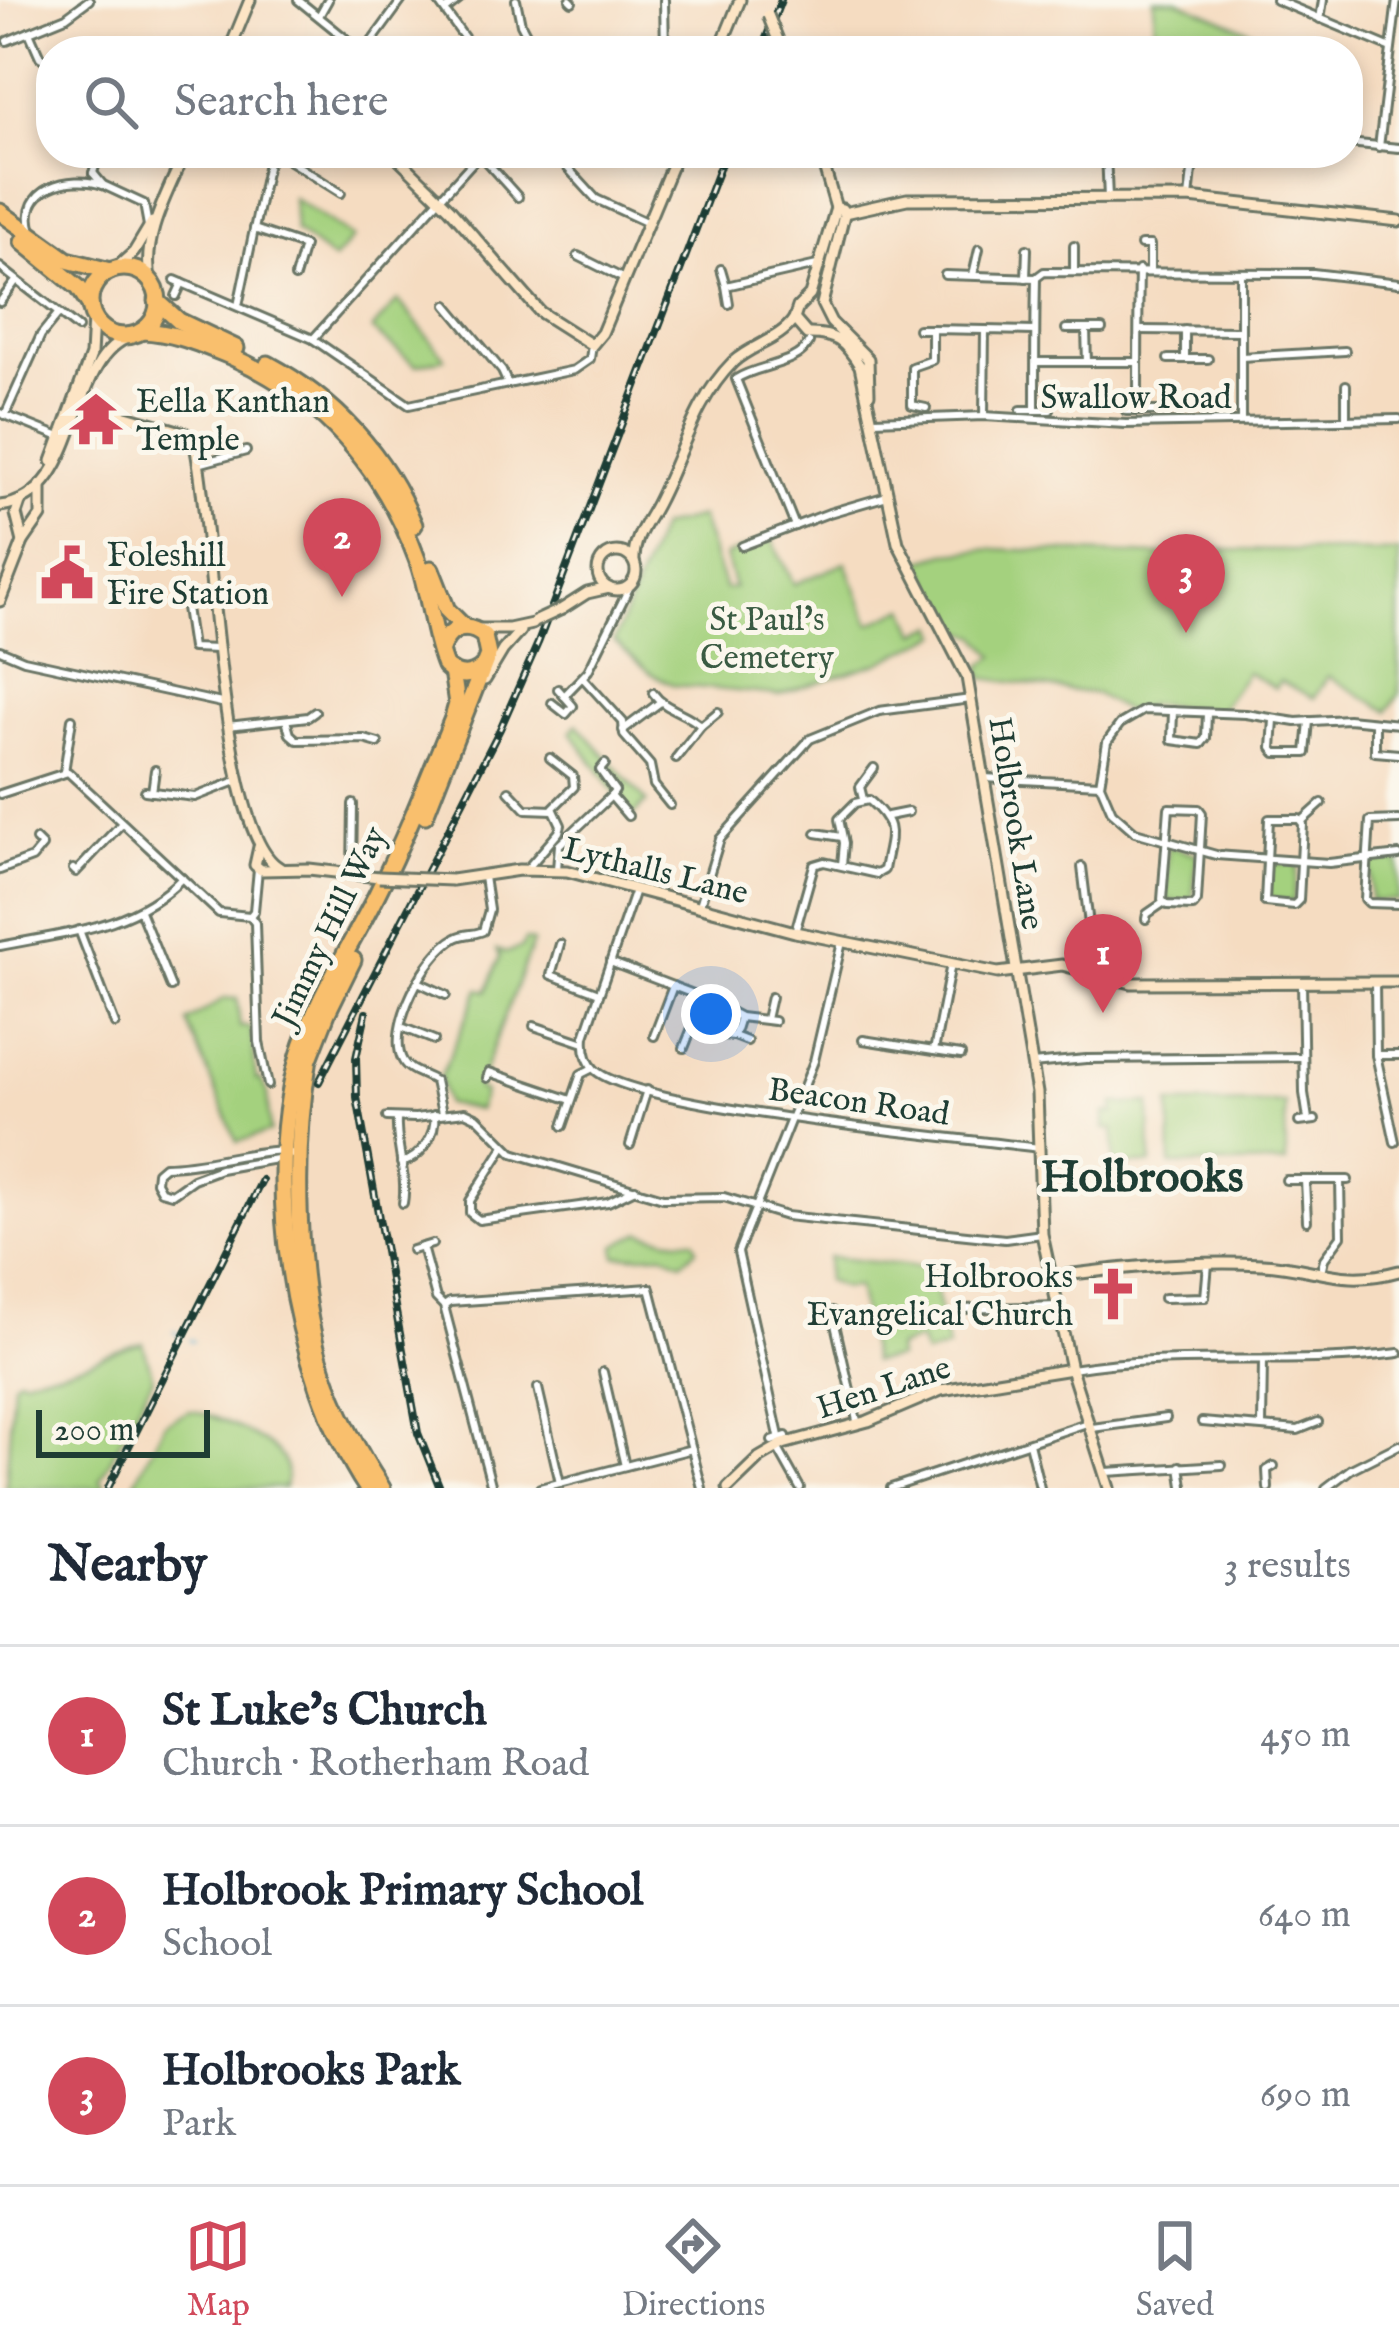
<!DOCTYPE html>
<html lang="en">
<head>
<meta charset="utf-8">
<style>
	body { margin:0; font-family:"IM FELL English",serif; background:#f2f2f3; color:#1f2937 }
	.scale { position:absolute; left:36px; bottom:30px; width:174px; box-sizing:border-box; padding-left:12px; border:6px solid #1f3d34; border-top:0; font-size:33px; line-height:42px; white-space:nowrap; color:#1f3d34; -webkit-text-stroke:9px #fbf7ec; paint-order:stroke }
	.you { position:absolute; left:711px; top:1014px; width:42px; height:42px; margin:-30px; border:9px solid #fff; border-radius:50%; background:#1a73e8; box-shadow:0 0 0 18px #1a73e833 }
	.badge { display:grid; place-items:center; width:78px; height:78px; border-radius:50%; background:#d1495b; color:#fff; font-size:39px; font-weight:700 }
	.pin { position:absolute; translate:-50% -99px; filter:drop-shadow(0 3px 6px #0008) }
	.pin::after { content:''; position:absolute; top:63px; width:42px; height:36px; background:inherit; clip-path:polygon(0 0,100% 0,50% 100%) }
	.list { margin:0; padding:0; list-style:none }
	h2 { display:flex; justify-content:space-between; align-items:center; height:156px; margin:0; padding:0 48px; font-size:51px }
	h2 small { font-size:39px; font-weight:400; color:#747a83 }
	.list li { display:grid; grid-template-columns:78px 1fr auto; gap:36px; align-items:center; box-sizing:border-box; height:180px; padding:0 48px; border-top:3px solid #e0e1e3 }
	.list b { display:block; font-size:45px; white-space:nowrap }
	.list p { margin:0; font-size:39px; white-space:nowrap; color:#747a83 }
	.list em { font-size:39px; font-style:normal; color:#747a83 }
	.icon { flex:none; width:66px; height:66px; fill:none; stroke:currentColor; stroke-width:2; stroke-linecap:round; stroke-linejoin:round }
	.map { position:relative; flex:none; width:1399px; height:1488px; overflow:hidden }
	.search { position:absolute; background:#fff; box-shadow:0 6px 18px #0003; left:36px; right:36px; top:36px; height:132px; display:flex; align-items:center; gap:30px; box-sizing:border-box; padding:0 42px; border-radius:48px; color:#747a83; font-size:45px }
	.sheet { height:696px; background:#fff }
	nav { display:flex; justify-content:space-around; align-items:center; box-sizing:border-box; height:168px; border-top:3px solid #e0e1e3; background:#fff; font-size:33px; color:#747a83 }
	nav a { display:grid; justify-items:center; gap:6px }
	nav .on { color:#d1495b }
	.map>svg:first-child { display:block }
</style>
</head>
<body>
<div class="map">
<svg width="1399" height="1488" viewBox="0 0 1399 1488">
	<rect width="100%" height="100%" fill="#fbf7ec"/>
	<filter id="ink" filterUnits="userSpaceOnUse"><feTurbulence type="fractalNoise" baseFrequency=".00833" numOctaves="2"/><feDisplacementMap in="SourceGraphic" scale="24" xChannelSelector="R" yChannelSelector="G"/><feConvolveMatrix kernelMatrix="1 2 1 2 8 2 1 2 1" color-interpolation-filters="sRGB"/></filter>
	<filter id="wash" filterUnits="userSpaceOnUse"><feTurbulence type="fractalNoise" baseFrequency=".004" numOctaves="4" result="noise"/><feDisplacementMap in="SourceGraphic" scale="48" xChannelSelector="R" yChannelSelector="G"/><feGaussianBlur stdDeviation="2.7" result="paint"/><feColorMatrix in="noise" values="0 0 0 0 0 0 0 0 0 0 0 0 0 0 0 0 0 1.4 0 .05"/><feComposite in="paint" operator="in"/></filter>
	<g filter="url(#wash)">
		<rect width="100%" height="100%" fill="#f5dcc1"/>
		<!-- green -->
		<g fill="#a4d17e" stroke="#628759" stroke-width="3">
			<polygon points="1154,0 1177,0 1297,51 1155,51"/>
			<polygon points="293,198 353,238 333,260 295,231"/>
			<polygon points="398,300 445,358 416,365 372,330"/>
			<polygon points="700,517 725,589 734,588 725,556 771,538 794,584 846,563 870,624 906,608 917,633 935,626 940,634 878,663 778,695 674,685 652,674 614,641 660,527"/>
			<polygon points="992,549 1215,557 1216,550 1399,552 1399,694 1388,711 1328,676 1314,698 1280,681 1275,688 1247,672 1219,711 1150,704 1127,712 1096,694 982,678 981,666 995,656 977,635 957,631 919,561 946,553"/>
			<polygon points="577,724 647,802 632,816 571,732"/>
			<polygon points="1168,846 1197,854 1192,904 1165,900"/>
			<polygon points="1399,860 1398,900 1370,901 1371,862"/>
			<polygon points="1269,862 1298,864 1293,902 1267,899"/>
			<polygon points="525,940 533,942 479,1084 478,1090 484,1092 478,1110 446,1104 440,1078 479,989 487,991 500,957 497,950 506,953 522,947"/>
			<polygon points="225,998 237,999 240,1027 251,1027 256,1080 261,1080 267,1093 270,1132 237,1142 187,1022"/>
			<polygon points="1150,1103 1151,1164 1114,1165 1114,1129 1105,1129 1105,1113 1114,1113 1114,1104"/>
			<polygon points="1285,1103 1286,1163 1171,1165 1170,1104"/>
			<path d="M641 1232C657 1237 675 1241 694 1240L697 1249 682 1262 663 1254 616 1256 615 1246Z"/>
			<polygon points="828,1257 931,1268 948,1348 925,1355 919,1340 896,1348 897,1358 872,1362 857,1287 844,1288 826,1281"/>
			<path d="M143 1343 153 1378 100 1480 105 1484 103 1488H6L13 1382 18 1377 24 1379C38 1371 50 1374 64 1370 91 1362 115 1350 143 1343Z"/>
			<path d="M190 1411C210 1412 273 1442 283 1460 288 1470 287 1478 284 1488H132L165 1423Z"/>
		</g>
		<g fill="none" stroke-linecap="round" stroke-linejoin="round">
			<!-- stream -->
			<g stroke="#4daacb" stroke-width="3">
				<polyline points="174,1332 182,1336"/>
				<polyline points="190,1340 193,1341"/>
			</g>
		</g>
	</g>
	<g filter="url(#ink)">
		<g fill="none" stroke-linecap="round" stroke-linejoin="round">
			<defs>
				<g id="street">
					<polyline points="298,0 361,51"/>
					<polyline points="437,0 474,51"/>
					<polyline points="516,0 521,24 531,43"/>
					<polyline points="570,0 572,2"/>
					<polyline points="664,0 665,51"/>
					<polyline points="1276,0 1391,48"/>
					<polyline points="446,10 459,0"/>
					<polyline points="319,16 328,0"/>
					<polyline points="1320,19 1323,0"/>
					<polyline points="29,32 40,57 51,63"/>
					<polyline points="7,41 66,17 89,0"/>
					<polyline points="365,51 402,0"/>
					<polyline points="1348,143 1399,148"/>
					<polyline points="1379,147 1397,0"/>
					<polyline points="277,153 341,193"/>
					<polyline points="554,153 596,199 648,223"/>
					<polyline points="1106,153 1108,198"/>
					<polyline points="481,156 518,197"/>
					<polyline points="93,173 103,185 144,204 148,226"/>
					<polyline points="93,173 99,153"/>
					<polyline points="1189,198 1194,153"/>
					<polyline points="254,229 304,246 295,277"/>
					<path d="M32 231C18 188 70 174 103 185"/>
					<polyline points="1141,245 1150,245 1150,269"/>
					<polyline points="578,256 624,279"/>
					<polyline points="0,267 78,328"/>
					<polyline points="721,269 726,286 817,265"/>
					<polyline points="1074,272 1074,246"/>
					<polyline points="945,275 1036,278"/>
					<polyline points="973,275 979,249"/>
					<polyline points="1026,278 1027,249"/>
					<polyline points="175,280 313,339 409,405 574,370 590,359 592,345"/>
					<polyline points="726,286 729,304"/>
					<polyline points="176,296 182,283"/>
					<polyline points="0,302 16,281"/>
					<polyline points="447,305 502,371 508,384"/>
					<polyline points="238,306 270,153"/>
					<polyline points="918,329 932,329"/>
					<polyline points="1066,329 1102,329"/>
					<polyline points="1086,330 1087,362"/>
					<polyline points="1140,330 1241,331"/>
					<polyline points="313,339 481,153"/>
					<polyline points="1241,357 1345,351"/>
					<polyline points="1168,359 1208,359"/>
					<polyline points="1185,359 1185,330"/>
					<polyline points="1038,362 1135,362"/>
					<polyline points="926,408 912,405 912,367 932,360 932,329 985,330"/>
					<polyline points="1021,410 1050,410"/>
					<path d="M1035 410C1035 364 1035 325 1036 278L1044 272 1313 273 1399 283"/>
					<path d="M1126 411H1138C1138 362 1138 320 1139 270"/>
					<polyline points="1138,411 1168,411"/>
					<polyline points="0,413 60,437"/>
					<polyline points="5,415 41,335 58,314"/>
					<polyline points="984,416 985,330 1034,331"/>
					<polyline points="1346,418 1346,385"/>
					<polyline points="874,420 984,416 1126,424 1399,419"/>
					<polyline points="1241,420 1241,273"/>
					<polyline points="198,464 246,451"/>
					<path d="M795 526 736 379C759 364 797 366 809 342"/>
					<polyline points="742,546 829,513 887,496"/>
					<polyline points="184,594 192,648 217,649"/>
					<polyline points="0,650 24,660 226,704"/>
					<polyline points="583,678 623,722 624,735 650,765 654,785 670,805"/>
					<path d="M653 693C666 711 685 711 701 726L676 758"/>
					<polyline points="564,696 588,671 631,584"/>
					<polyline points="552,703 566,714 573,706 558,689"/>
					<polyline points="1173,711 1172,740 1201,744 1206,738 1207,713"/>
					<polyline points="286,720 290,734 297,740 364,739 378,743"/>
					<polyline points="1274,720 1272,748 1276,753 1306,753 1309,721"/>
					<polyline points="1375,722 1375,752 1399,754"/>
					<polyline points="1399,724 1348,719 1296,722 1246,714 1144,710 1120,724 1107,742 1100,784 1112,812 1135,832 1216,855 1329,863 1399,855"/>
					<polyline points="228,726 308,717 315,712"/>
					<polyline points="701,726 718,712"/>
					<polyline points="623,730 659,703"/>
					<polyline points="605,764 600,770 615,791 611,796"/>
					<polyline points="64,772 72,719"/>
					<polyline points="984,778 1100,784"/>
					<polyline points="145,791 195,797 239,780"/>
					<polyline points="509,791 526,809 553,810"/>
					<polyline points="152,792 155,770"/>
					<polyline points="0,794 68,772 219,913 250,916"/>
					<polyline points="863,799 860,787 874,768"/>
					<polygon points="1169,808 1199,809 1202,813 1197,901 1193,906 1167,905 1162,900"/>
					<polyline points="888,816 908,812"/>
					<polygon points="1269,819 1299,819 1303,824 1299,900 1294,905 1265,902"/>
					<polyline points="1399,820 1370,821 1365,899 1369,903 1399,904"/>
					<polyline points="1302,821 1322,803"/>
					<polyline points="816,833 842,837"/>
					<polyline points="73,869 76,872 122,823"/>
					<polyline points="258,869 254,911 250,916 255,923 259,1042 268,1085"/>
					<polyline points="527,869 559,832 561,825 553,808 574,787 573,776 550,758"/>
					<polyline points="557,869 559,845 611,796 628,816"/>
					<polyline points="0,870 32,858 42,846 36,840"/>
					<polyline points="352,872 353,804"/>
					<path d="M635 890 585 1036C584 1048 585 1060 595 1070 637 1109 963 1138 1039 1148"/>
					<polyline points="700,905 720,839 810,739 879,711 971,699"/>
					<polyline points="140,911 171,987"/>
					<polyline points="1146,919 1147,914 1163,903"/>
					<polyline points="79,930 115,1024"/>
					<path d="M795 932 814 865 824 862 877 874 884 870C890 835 899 826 869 800L855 803 839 819 844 843 842 865"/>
					<polyline points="560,944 551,975 599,993"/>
					<path d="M0 946C65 933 134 928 182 878"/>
					<polyline points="610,962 704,998 684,1048"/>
					<polyline points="1079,968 1090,933 1082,867"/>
					<polyline points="418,982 446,995"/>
					<polyline points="1375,982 1376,1055 1395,1142"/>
					<polyline points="1302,983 1304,1093 1308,1119"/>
					<polyline points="704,998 740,1017 774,1021"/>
					<polyline points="766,1019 771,997"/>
					<polyline points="534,1026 584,1043"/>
					<polyline points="404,1028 434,1040"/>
					<polyline points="721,1035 734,1036 740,1017"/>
					<polyline points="654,1036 673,986"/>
					<polyline points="734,1036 747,1041"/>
					<polyline points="863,1040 934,1051 951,964"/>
					<polyline points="934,1051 961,1055"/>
					<polyline points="1376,1055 1399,1055"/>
					<polyline points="1032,1064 1086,1059 1303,1057"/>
					<polyline points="487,1078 489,1072 571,1100"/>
					<path d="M442 1113 435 1081C425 1074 409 1072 403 1061 385 1029 427 953 456 938 465 933 475 935 483 931L489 910 484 877"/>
					<polyline points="387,1117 415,1118 465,1112 478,1118 513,1153 663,1198 724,1197 786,1216 1005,1239 1042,1234"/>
					<path d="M397 1118C395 1147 408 1174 403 1203"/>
					<polyline points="1299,1122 1315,1120"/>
					<polyline points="563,1126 581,1074 593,1068"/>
					<polyline points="630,1145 647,1090"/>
					<polyline points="504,1147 470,1201 470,1213 479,1220 608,1202 635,1189"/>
					<path d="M282 1158 220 1169 193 1179 172 1194 161 1191 156 1182 157 1172 164 1166C205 1166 244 1151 286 1150L297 1158"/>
					<path d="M401 1163C420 1159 437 1134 434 1115"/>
					<polyline points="1286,1180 1348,1180"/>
					<polyline points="1305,1180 1307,1221"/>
					<polyline points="422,1247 436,1298 444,1306 492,1488"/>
					<polyline points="412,1250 432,1244"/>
					<polyline points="1321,1272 1324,1259 1341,1236 1340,1180"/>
					<polyline points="1164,1298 1205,1297 1208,1264"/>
					<polyline points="444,1306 450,1302 650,1288 702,1488"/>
					<polyline points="962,1309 1057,1306"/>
					<polyline points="832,1311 858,1425"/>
					<path d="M1071 1369C1179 1351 1290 1367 1399 1353"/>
					<polyline points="603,1372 625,1466"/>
					<polyline points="538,1388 560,1483"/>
					<polyline points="1202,1422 1298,1430 1318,1422"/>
					<polyline points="1262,1426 1263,1361"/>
					<polyline points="1092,1428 1166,1418"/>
					<polyline points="779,1436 738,1252 814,1061 842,942"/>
					<polyline points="772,1441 786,1436"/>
					<polyline points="1029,1443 1040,1488"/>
					<polyline points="777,1447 800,1488"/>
					<polyline points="1180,1466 1183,1486"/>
					<polyline points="1106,1472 1222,1465"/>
					<polyline points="540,1488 692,1449"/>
					<polyline points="891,1488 1087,1423"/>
					<polyline points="1268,1488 1267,1470 1274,1466"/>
					<polyline points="1326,1488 1351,1469 1399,1445"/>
				</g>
				<g id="secondary">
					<polyline points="229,51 250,0"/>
					<polyline points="719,51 740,0"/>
					<polyline points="393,153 450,209 540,312 592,345 602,333 677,153"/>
					<polyline points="820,153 836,208"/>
					<polyline points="844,213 907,199 1189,198 1399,221"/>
					<polyline points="115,269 134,252 152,222"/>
					<path d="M151 283C140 239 168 192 185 153"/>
					<path d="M869 394 868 359 831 322 822 304 844 215 842 209 836 208 810 295 798 307 794 319 807 334C835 333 845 341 860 366L898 543 967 677 1037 1093 1042 1234 1071 1369 1109 1488"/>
					<path d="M82 403 185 433 194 441C213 517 218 835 280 868"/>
					<polyline points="52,461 91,355 93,318"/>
					<polyline points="20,502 16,514 23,542"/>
					<path d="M0 506C85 496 64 361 131 336"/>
					<circle cx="617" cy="571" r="19"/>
					<path d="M634 562C633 538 647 523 657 503 682 455 694 401 733 362 751 345 780 340 794 319"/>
					<polyline points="0,601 23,542 41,516 41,485"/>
					<polyline points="562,609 587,593 609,588"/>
					<polyline points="478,629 509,629 532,624"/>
					<polyline points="485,680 503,650 520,631"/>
					<polyline points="259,847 255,865 261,870 309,869 379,877"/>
					<polyline points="452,880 519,870 567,871 795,932 998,973 1062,965 1131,983 1399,982"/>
					<path d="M1051 1277C1121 1267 1192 1260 1263 1264 1317 1267 1341 1287 1399 1271"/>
					<polyline points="728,1488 759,1458 783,1444 868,1421 941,1390 1071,1369"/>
				</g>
				<g id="highway">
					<polyline points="0,212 67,260 110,271"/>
					<polyline points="23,242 79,288 90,305"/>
					<circle cx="124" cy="302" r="34"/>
					<polyline points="157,301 179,321 236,348"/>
					<path d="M142 331C174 332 200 344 230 356 321 396 383 466 417 559 430 593 432 635 445 666 456 677 470 678 482 668"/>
					<path d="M268 364C335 400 386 455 414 525"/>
					<polyline points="431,569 447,610 465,628"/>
					<path d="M425 815 488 655 484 636C466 621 447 629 441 650"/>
					<polyline points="307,1064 327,1013 353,960"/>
					<path d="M308 1064C293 1150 295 1288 323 1371 337 1412 358 1452 382 1488"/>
					<path d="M367 1488C291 1373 256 1162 307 1032 326 983 354 940 377 894 406 836 429 777 453 718L457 704 452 671"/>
				</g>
			</defs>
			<!-- street casing -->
			<use href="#street" stroke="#6a7565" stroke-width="12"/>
			<!-- secondary casing -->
			<use href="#secondary" stroke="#6a7565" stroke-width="15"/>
			<!-- highway casing -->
			<use href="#highway" stroke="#6a7565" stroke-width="21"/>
			<!-- street -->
			<use href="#street" stroke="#fff" stroke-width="6"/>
			<!-- secondary -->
			<use href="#secondary" stroke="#fde5c5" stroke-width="9"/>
			<!-- highway -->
			<use href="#highway" stroke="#f9bf6d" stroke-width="15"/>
			<defs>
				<g id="rail">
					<polyline points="761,51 781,0"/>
					<polyline points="366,1013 356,1058 357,1097 418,1433 440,1488"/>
					<polyline points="319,1082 500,729 538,643 725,153"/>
					<polyline points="108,1488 262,1180"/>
				</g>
			</defs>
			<!-- rail casing -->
			<use href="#rail" stroke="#1f3d34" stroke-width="8"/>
			<!-- rail -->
			<use href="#rail" stroke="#fbf7ec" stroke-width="3" stroke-dasharray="9" stroke-linecap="butt"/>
			<defs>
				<g id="secondary-bridge">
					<polyline points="768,15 778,40"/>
					<polyline points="534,622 562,609"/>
					<polyline points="379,877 452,880"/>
				</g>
			</defs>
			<!-- secondary-bridge casing -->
			<use href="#secondary-bridge" stroke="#6a7565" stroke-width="15" stroke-linecap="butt"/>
			<!-- secondary-bridge -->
			<use href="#secondary-bridge" stroke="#fde5c5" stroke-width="9"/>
		</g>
	</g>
	<!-- icons -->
	<defs>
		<symbol id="temple-bare" viewBox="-9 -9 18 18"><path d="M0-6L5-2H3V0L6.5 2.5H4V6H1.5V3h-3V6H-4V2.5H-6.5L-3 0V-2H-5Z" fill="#d1495b" stroke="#fbf7ec" stroke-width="2.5" paint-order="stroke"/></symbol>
		<symbol id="civic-bare" viewBox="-9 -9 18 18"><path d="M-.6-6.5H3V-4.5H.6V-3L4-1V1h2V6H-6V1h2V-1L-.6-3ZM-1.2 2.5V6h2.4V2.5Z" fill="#d1495b" stroke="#fbf7ec" stroke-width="2.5" paint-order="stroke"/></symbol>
		<symbol id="church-bare" viewBox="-9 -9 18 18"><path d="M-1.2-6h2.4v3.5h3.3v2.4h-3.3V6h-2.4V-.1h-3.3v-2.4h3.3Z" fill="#d1495b" stroke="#fbf7ec" stroke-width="2.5" paint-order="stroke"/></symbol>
	</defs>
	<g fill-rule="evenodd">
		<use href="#temple-bare" x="58" y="381" width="76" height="76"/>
		<use href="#civic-bare" x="29" y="535" width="76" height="76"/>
		<use href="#church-bare" x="1075" y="1256" width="76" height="76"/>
	</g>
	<g text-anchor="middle" stroke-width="10" stroke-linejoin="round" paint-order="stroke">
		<!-- street labels -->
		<g font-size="33" fill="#1f3d34" stroke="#fbf7ec">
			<text x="1136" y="408">Swallow Road</text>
			<text transform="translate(1018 823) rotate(81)" y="12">Holbrook Lane</text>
			<text transform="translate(656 869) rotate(14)" y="12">Lythalls Lane</text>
			<text transform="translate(328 926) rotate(-64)" y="12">Jimmy Hill Way</text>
			<text transform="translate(859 1100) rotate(8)" y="12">Beacon Road</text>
			<text transform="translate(883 1386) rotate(-18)" y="12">Hen Lane</text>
		</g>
		<!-- poi labels -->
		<g font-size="33" fill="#1f3d34" stroke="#fbf7ec" text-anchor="start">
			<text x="136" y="412">Eella Kanthan<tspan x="136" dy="38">Temple</tspan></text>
			<text x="107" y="566">Foleshill<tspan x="107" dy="38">Fire Station</tspan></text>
			<text x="1073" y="1287" text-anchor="end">Holbrooks<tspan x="1073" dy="38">Evangelical Church</tspan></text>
		</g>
		<!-- park labels -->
		<g font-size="33" fill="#3a5b43" stroke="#fbf7ec">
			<text x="767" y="630">St Paul's<tspan x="767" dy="38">Cemetery</tspan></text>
		</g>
		<!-- district labels -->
		<g font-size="45" font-weight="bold" fill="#1f3d34" stroke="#fbf7ec">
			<text x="1142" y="1191">Holbrooks</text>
		</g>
	</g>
</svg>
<div class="scale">200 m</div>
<div class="you"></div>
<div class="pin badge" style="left:1103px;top:1013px">1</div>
<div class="pin badge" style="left:342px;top:597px">2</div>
<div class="pin badge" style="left:1186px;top:633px">3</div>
<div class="search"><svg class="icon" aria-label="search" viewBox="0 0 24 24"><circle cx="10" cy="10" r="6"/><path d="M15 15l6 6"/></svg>Search here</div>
</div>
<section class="sheet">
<h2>Nearby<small>3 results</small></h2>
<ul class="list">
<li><span class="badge">1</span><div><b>St Luke's Church</b><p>Church · Rotherham Road</p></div><em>450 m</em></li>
<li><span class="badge">2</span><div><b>Holbrook Primary School</b><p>School</p></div><em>640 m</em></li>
<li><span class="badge">3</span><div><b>Holbrooks Park</b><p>Park</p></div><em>690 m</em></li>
</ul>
</section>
<nav>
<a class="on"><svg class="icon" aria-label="map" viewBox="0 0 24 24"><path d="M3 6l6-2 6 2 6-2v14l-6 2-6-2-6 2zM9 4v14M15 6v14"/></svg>Map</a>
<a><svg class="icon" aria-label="directions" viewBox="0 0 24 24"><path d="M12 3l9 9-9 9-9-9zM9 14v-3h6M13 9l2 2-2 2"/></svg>Directions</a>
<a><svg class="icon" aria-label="saved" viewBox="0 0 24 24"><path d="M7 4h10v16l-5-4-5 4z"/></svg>Saved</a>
</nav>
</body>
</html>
